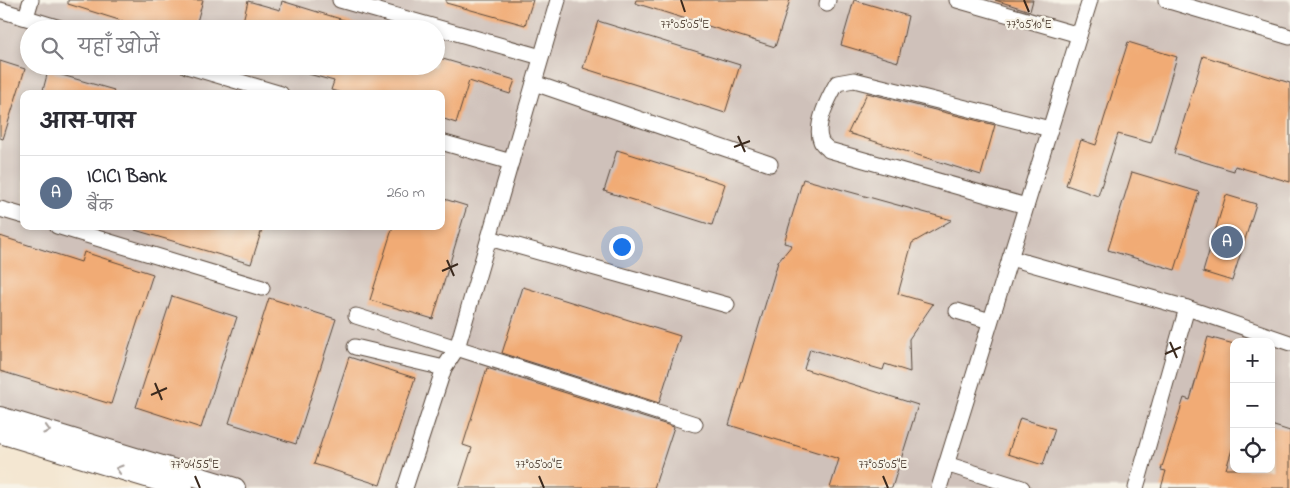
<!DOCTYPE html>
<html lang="hi">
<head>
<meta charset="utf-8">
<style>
	body { margin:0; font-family:"Indie Flower","Playpen Sans Deva",sans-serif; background:#f2f2f3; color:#2b2b33 }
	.controls { position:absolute; right:15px; bottom:15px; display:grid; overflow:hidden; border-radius:10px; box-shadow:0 2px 8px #0003 }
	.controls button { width:45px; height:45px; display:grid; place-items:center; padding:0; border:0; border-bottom:1px solid #e1e1e2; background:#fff; color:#2b2b33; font:25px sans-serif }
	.you { position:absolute; left:621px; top:246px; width:18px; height:18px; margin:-12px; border:4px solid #fff; border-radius:50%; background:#1a73e8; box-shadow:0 0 0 8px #1a73e833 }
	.badge { display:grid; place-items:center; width:32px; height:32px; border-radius:50%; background:#d1495b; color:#fff; font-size:16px; font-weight:700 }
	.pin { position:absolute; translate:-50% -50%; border:2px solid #fff; box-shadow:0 1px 5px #0006 }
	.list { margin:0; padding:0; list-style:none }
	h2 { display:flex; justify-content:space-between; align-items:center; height:65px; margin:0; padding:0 20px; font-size:21px }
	h2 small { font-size:16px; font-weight:400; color:#7c7c81 }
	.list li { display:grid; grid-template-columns:32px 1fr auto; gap:15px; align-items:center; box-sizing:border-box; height:75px; padding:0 20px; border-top:1px solid #e1e1e2 }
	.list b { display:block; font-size:19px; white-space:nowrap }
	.list p { margin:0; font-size:16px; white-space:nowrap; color:#7c7c81 }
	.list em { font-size:16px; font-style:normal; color:#7c7c81 }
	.icon { flex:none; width:28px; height:28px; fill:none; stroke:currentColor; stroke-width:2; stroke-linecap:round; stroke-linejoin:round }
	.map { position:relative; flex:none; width:1290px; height:488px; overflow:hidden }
	.search { position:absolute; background:#fff; box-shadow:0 2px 8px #0003; left:20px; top:20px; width:425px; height:55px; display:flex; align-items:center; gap:12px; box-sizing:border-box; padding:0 18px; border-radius:28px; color:#7c7c81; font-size:19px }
	.panel { position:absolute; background:#fff; box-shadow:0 2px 8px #0003; left:20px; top:90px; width:425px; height:140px; border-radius:10px }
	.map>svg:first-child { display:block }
</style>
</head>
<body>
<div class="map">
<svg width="1290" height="488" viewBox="0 0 1290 488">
	<rect width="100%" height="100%" fill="#f7f3e8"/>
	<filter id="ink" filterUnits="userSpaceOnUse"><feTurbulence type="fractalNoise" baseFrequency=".02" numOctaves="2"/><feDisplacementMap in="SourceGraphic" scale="10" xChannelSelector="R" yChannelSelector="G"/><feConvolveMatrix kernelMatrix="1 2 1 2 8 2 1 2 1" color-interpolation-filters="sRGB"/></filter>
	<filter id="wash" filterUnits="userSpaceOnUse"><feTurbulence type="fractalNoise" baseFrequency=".0096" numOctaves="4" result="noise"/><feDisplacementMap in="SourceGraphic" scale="20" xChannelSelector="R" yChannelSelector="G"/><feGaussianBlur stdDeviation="1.12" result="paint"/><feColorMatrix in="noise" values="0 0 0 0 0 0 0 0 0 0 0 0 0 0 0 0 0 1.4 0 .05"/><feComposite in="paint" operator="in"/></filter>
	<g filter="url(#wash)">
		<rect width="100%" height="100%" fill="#f4e7d2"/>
		<!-- industrial -->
		<path fill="#cfc1ba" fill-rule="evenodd" d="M0 0H1290V488H240L0 416ZM29 29H436V66H29ZM24 94H441V226H24ZM1234 342H1271V469H1234Z"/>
		<g id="blocks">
			<!-- building -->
			<g fill="#f1ab75">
				<polygon points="68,0 203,0 195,29 137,29 138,26 68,4"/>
				<polygon points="446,0 533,0 525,25 446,3"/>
				<polygon points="636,0 790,0 775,47 635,3"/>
				<polygon points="854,0 908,16 898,62 841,45"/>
				<polygon points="995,0 1033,0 1030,11"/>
				<polygon points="248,1 280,10 282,1 360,25 359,29 241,29"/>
				<polygon points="598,21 740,65 725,113 583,68"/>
				<polygon points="1128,42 1177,57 1151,143 1118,134 1098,196 1066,185 1081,140 1096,145"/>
				<polygon points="1203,56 1290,83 1290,182 1235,166 1234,171 1174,153"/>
				<polygon points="436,57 515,80 510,94 469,81 456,123 441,118 441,94 345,94 331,90 334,81 294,70 294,66 436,66"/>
				<polygon points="0,61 25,69 3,139 0,138"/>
				<polygon points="48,71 114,90 113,94 42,94"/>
				<polygon points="867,93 995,125 981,175 848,133"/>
				<polygon points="617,150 725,184 712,225 604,191"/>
				<polygon points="1132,172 1199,192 1175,270 1108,250"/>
				<polygon points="803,179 952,220 912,243 898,294 933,304 909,339 910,372 885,364 883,370 810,349 804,369 918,405 892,488 830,488 839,459 729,425 778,262 792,245 784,243"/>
				<polygon points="1226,195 1256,204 1232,281 1203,272"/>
				<polygon points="441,198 467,206 433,319 370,300 393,226 441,226"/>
				<polygon points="136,226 263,226 251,264 135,230"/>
				<polygon points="0,236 81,262 84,252 153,274 111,404 0,371"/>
				<polygon points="523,287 680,336 659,403 502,353"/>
				<polygon points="172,296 237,317 201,428 136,407"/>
				<polygon points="269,298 336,319 296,444 229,423"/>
				<polygon points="1208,337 1234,344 1234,443 1226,469 1271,469 1271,425 1290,431 1290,488 1161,488 1166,471 1161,470 1184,398 1190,400"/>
				<polygon points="349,357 415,378 380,485 314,464"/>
				<polygon points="487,368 674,427 654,488 459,488 472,448 463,445"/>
				<polygon points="1020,418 1055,429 1043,465 1008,454"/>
			</g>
		</g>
	</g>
	<g filter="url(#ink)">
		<use href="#blocks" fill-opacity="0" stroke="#574639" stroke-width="1"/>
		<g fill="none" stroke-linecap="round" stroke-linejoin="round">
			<defs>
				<g id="minor">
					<polyline points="340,0 541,57"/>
					<polyline points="957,0 1079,35"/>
					<polyline points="1166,0 1290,37"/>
					<polyline points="827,4 828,0"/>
					<polyline points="0,10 63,29"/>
					<polyline points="26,17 31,0"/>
					<polyline points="187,66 281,94"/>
					<polyline points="534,83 770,164"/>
					<polyline points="441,142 511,162"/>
					<path d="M1026 206 829 150C827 147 822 145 821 141 814 125 829 97 837 83L854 80 1050 129"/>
					<polyline points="0,209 24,216"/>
					<polyline points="57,226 262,288"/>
					<polyline points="489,238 727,305"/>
					<polyline points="1010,258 1187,308 1290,343"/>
					<polyline points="957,311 990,321"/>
					<polyline points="356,316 695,424"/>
					<polyline points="355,347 444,368"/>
					<polyline points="946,464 1022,488"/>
					<polyline points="405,488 444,368 457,348 558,0"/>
					<polyline points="939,488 1090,0"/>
					<polyline points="1136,488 1187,308"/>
				</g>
				<g id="major">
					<polyline points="0,417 235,488"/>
					<polyline points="0,433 183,488"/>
				</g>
			</defs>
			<!-- minor casing -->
			<use href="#minor" stroke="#574639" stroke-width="17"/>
			<!-- major casing -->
			<use href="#major" stroke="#574639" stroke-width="22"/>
			<!-- minor -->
			<use href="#minor" stroke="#fff" stroke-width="15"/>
			<!-- major -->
			<use href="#major" stroke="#fff" stroke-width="20"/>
		</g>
		<!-- one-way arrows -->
		<defs><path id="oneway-chevron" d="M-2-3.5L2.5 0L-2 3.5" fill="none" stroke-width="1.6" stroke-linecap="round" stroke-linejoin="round" transform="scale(1.25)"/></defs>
		<g stroke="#a79f9a">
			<use href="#oneway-chevron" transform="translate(47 430) rotate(17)"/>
			<use href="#oneway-chevron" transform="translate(119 469) rotate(-163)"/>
		</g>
	</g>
	<!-- ticks -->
	<path fill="none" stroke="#3b2a1e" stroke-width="2" d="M681 0 685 12M1024 0 1029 12M738 136 745 152M734 147 750 141M447 260 454 276M442 271 458 264M1170 342 1177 358M1165 354 1181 347M155 383 162 400M151 395 167 388M195 476 200 488M539 476 544 488M883 476 888 488"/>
	<g font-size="12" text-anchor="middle" fill="#3b2a1e" stroke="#f7f3e8" stroke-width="4.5" stroke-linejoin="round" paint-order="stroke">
		<text x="685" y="28">77°05'05"E</text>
		<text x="1029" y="28">77°05'10"E</text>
		<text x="195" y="468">77°04'55"E</text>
		<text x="539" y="468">77°05'00"E</text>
		<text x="883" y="468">77°05'05"E</text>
	</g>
</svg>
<div class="controls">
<button>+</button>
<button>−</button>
<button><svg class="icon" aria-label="locate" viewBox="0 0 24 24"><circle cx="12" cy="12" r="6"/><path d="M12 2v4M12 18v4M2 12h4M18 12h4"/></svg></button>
</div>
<div class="you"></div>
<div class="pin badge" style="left:1227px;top:242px;background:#5c6f8a">A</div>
<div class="search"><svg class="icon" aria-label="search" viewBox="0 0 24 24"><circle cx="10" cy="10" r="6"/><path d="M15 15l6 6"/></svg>यहाँ खोजें</div>
<section class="panel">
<h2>आस-पास<small></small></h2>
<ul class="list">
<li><span class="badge" style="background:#5c6f8a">A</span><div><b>ICICI Bank</b><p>बैंक</p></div><em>260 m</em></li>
</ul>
</section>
</div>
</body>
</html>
